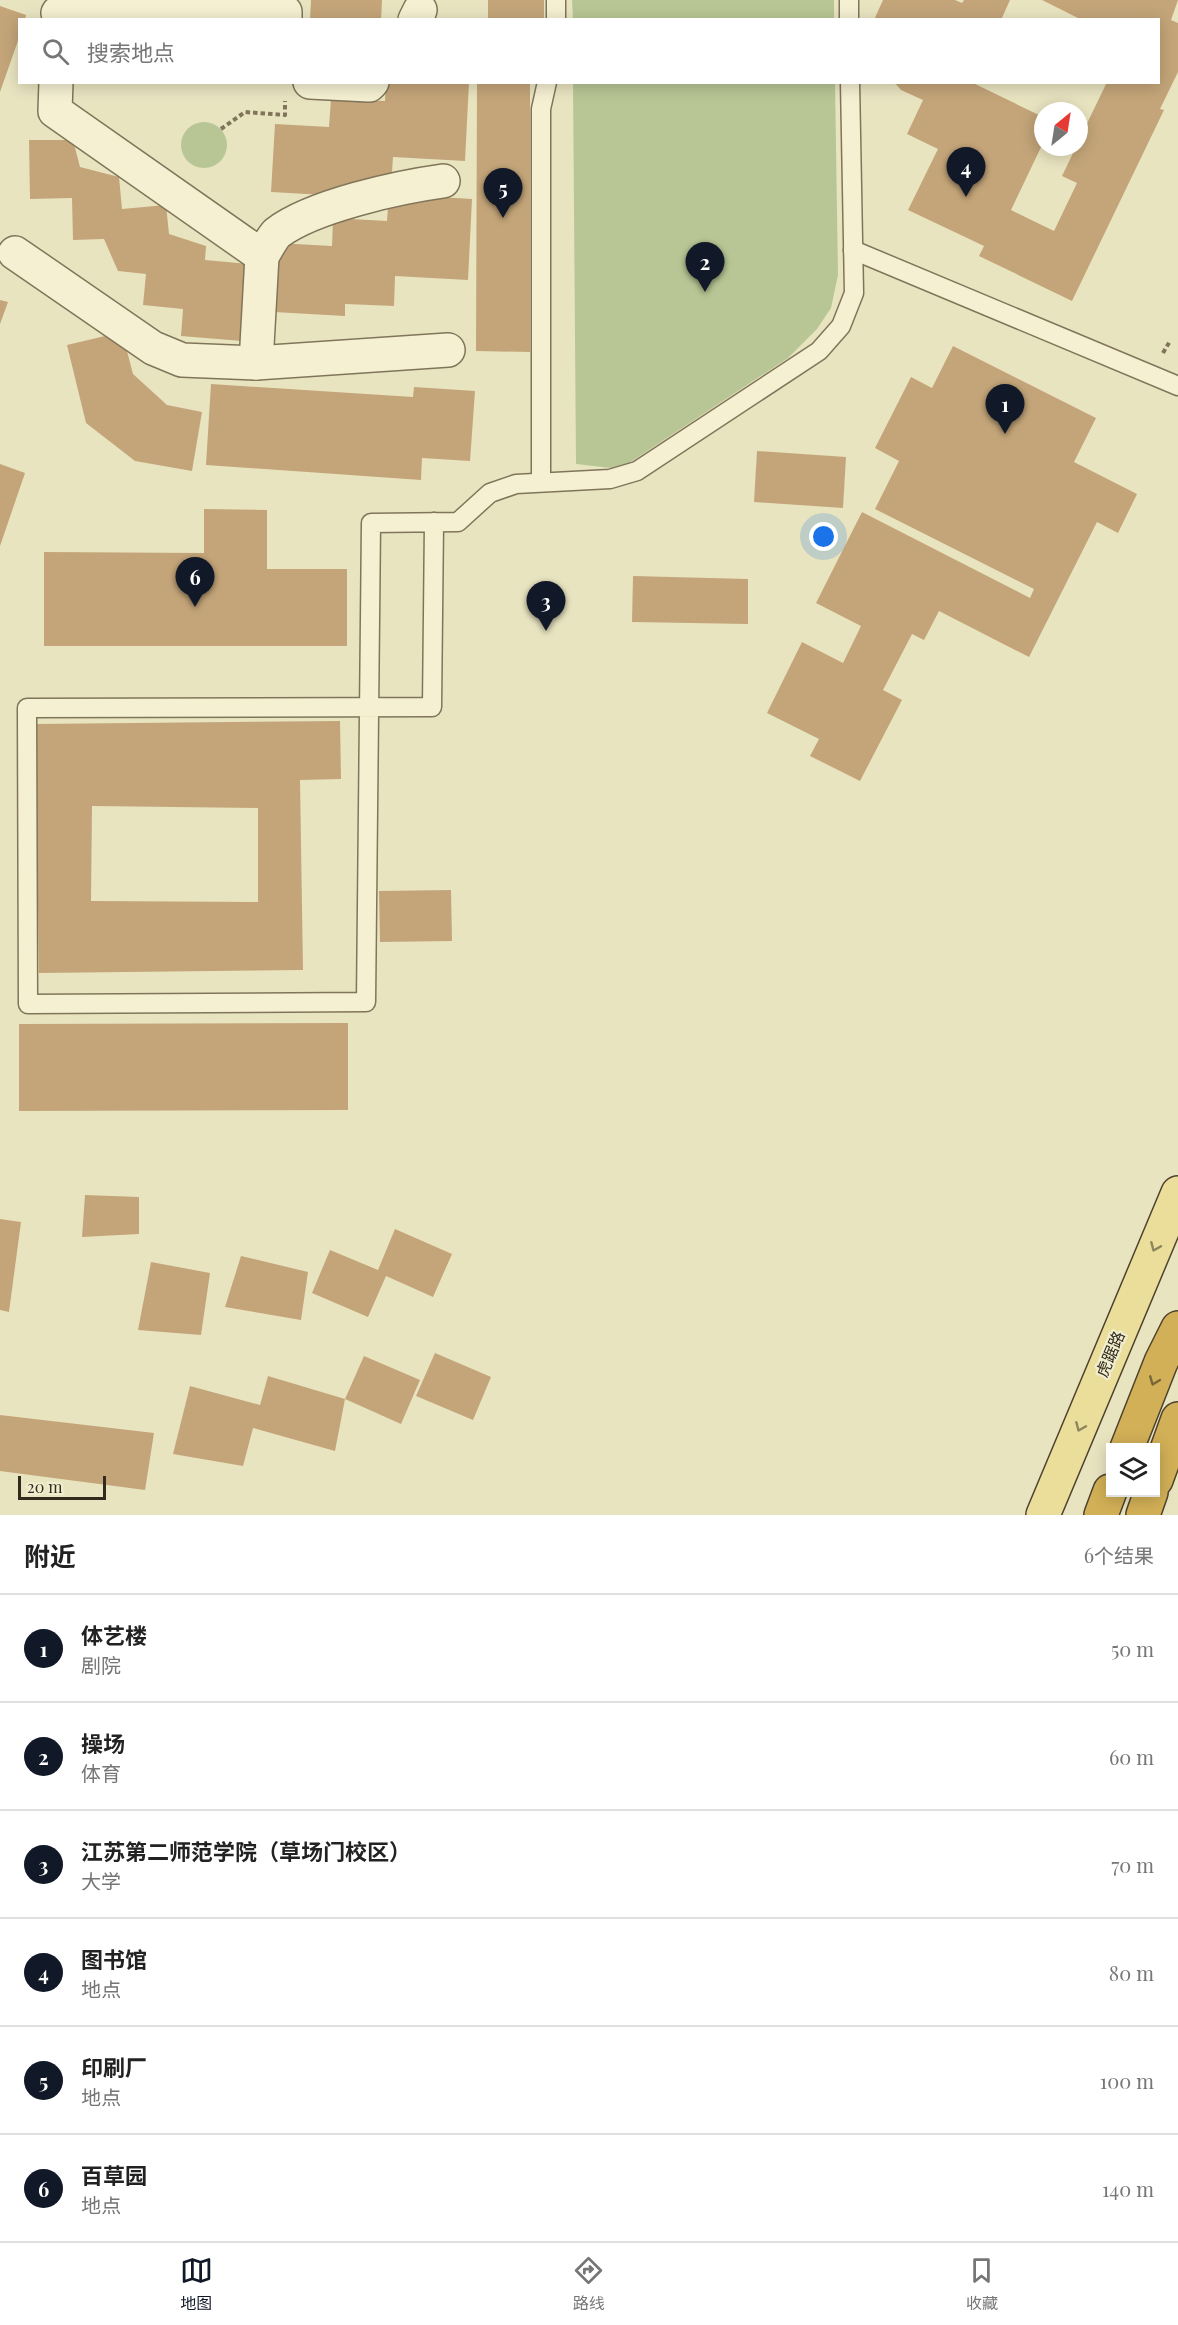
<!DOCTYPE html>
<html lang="zh">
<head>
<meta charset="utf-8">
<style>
	body { margin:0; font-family:"Playfair Display","Noto Sans SC",serif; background:#f2f2f2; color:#222 }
	.controls { position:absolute; right:18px; bottom:18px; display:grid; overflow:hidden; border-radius:0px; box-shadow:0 3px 15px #0003 }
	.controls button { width:54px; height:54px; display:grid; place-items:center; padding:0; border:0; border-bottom:2px solid #e0e0e0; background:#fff; color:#222; font:30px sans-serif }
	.compass { position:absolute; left:1034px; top:102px; width:54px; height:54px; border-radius:50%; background:#fff; box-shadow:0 3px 15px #0003; rotate:30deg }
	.scale { position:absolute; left:18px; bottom:15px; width:88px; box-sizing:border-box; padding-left:6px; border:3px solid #312a1d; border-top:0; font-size:16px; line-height:21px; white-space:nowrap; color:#312a1d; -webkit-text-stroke:4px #f1edcf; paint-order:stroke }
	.you { position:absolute; left:824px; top:537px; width:21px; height:21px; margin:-15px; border:4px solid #fff; border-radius:50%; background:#1a73e8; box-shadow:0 0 0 9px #1a73e833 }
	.badge { display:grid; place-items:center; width:39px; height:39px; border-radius:50%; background:#111827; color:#fff; font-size:20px; font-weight:700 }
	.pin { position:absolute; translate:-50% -50px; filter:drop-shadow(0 2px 3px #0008) }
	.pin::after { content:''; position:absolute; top:32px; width:21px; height:18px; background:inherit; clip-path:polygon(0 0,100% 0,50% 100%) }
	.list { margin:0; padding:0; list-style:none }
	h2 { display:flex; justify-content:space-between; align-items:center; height:78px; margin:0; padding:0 24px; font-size:26px }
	h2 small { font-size:20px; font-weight:400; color:#767676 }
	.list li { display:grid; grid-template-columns:39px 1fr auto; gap:18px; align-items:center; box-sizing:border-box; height:108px; padding:0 24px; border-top:2px solid #e0e0e0 }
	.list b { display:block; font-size:22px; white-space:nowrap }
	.list p { margin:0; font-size:20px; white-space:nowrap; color:#767676 }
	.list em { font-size:20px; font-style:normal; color:#767676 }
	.icon { flex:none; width:33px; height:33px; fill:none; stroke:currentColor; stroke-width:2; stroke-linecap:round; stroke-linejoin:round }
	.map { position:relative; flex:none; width:1178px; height:1515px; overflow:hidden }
	.search { position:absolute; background:#fff; box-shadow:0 3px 15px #0003; left:18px; right:18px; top:18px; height:66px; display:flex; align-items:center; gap:15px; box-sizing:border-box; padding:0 21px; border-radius:0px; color:#767676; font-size:22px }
	.sheet { height:726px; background:#fff }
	nav { display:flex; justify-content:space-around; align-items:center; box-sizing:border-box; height:84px; border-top:2px solid #e0e0e0; background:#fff; font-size:16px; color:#767676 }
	nav a { display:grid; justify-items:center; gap:3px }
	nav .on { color:#111827 }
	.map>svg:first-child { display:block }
</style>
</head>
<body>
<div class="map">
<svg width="1178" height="1515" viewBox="0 0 1178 1515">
	<rect width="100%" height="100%" fill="#e9e4c0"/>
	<!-- green -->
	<g fill="#b8c695">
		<polygon points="572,0 834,0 834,19 573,19"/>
		<polygon points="573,83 835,83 838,275 831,308 817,329 788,358 620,469 576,464"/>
		<circle cx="204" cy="145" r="23"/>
	</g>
	<!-- building -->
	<g fill="#c4a579" fill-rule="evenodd">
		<polygon points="311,0 382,0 381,20 310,20"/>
		<rect x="488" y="0" width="56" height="20"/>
		<polygon points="883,0 955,0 962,3 964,0 1010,0 1001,20 874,20"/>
		<polygon points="1042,0 1178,0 1171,20 1178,23 1178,72 1160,109 1164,110 1072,301 979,256 984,246 908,210 938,149 907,134 923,100 901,90 894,82 971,82 1043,117 1043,143 1011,210 1054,231 1077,183 1062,176 1076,147 1079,147 1079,140 1107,82 1158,82 1158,20 1082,20"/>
		<polygon points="0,6 26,15 25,20 20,20 20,35 0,92"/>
		<polygon points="386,82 469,82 465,161 393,157 391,187 343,184 342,196 271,192 275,124 329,127 331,99 385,101"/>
		<polygon points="477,84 530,84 530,352 476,351"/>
		<polygon points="29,140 73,140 80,167 119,177 122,209 166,205 169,234 206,246 205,260 249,264 242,341 181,336 183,309 143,305 146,274 118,271 104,239 73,240 72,198 30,199"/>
		<polygon points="389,194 472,199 468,280 395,276 394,306 345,304 345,316 274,312 277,243 332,246 333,218 387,221"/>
		<polygon points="0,300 8,302 0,324"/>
		<polygon points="122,332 133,374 167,405 202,412 192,471 135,461 86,423 67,345"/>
		<polygon points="953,346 1096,418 1074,462 1137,494 1118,533 1097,522 1029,657 939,611 924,640 912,634 883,690 902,700 860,781 810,756 819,739 767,713 802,642 843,663 861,626 816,603 862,512 1030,598 1034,589 875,509 899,461 875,448 911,377 932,388"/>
		<polygon points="211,384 413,397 414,387 475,391 470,461 422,458 421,480 206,465"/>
		<polygon points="757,451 846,457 843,508 754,502"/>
		<polygon points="0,464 25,473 0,546"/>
		<polygon points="204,509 267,510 267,569 347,569 347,646 44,646 44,552 204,553"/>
		<polygon points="633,576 748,579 748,624 632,622"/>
		<path d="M340 721 341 779 300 780 303 970 39 973 35 724ZM92 806 258 808V902L91 901Z"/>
		<polygon points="451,890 452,941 380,942 379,891"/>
		<polygon points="348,1023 348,1110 19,1111 19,1024"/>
		<polygon points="85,1195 139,1197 139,1234 82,1237"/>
		<polygon points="0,1219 21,1222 9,1312 0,1310"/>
		<polygon points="395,1229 452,1254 433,1297 386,1276 368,1317 312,1293 330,1250 378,1270"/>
		<polygon points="241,1256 308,1272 301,1320 225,1307"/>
		<polygon points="151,1262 210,1273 201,1335 138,1330"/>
		<polygon points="435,1353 491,1377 473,1420 416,1396"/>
		<polygon points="364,1356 420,1380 401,1424 345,1399"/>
		<polygon points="268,1376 345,1399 335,1451 253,1428 243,1466 173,1454 190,1386 260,1405"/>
		<polygon points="0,1415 154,1433 145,1490 0,1471"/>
	</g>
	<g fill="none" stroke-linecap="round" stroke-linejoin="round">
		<defs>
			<g id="lane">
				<polyline points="556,0 556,20"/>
				<polyline points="849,0 849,20"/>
				<polyline points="853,250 1178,386"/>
				<polyline points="541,482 541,109 547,82"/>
				<polyline points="434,522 432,707 27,708 28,1004 366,1002 371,523 458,522 490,493 516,484 610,479 637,471 819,351 841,326 854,293 850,82"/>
			</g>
			<g id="street">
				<polyline points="58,13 124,6 285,12 285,20"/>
				<polyline points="415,20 420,10"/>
				<path d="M56 82 55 111 262 256C267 249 271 239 277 233 312 206 399 187 443 181"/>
				<polyline points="310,82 369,85 372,82"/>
				<polyline points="15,253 153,348 182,360 256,363"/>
				<polyline points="262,256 256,363 448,350"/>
			</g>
			<polyline id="primary" points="1043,1515 1178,1193"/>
			<g id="highway">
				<polyline points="1127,1448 1161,1362 1178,1328"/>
				<polyline points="1156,1480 1178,1419"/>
				<polyline points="1101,1515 1110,1491"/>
				<polyline points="1143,1515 1151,1492"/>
			</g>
		</defs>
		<!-- lane casing -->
		<use href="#lane" stroke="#80755a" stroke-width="21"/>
		<!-- street casing -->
		<use href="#street" stroke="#80755a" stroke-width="36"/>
		<!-- primary casing -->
		<use href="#primary" stroke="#4e422e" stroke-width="36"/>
		<!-- highway casing -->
		<use href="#highway" stroke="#4e422e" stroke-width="36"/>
		<!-- path -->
		<g stroke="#80755a" stroke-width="4" stroke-dasharray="4.5 3" stroke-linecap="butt">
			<polyline points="221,129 245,112 285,115 285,101"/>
			<polyline points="1163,353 1170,341"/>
		</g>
		<!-- lane -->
		<use href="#lane" stroke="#f5f0d2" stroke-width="18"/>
		<!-- street -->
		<use href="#street" stroke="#f5f0d2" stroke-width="33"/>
		<!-- primary -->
		<use href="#primary" stroke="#eade9a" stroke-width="33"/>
		<!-- highway -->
		<use href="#highway" stroke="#d2b057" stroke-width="33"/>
	</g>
	<!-- one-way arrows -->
	<defs><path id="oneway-chevron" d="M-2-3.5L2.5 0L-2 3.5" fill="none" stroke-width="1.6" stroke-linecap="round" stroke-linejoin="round" transform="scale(1.5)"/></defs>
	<g stroke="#8e845c">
		<use href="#oneway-chevron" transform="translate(1155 1247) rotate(113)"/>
		<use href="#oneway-chevron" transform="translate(1080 1427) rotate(113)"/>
	</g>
	<use stroke="#796637" href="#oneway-chevron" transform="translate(1154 1381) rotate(111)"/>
	<g text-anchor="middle" stroke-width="4.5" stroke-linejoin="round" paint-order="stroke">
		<!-- street labels -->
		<g font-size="16" fill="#312a1d" stroke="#f1edcf">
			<text transform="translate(1110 1354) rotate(-67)" y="6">虎踞路</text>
		</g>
	</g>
</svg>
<div class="controls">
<button><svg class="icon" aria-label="layers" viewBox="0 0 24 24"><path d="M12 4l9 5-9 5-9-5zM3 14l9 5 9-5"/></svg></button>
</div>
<svg class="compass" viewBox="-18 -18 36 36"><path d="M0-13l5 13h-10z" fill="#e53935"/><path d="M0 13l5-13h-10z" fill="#767676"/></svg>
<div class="scale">20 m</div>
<div class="you"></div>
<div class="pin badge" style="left:1005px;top:434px">1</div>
<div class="pin badge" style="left:705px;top:292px">2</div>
<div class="pin badge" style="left:546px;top:631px">3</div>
<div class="pin badge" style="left:966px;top:197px">4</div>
<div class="pin badge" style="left:503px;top:218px">5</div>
<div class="pin badge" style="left:195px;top:607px">6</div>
<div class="search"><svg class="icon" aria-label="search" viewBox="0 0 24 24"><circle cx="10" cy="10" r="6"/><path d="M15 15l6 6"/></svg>搜索地点</div>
</div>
<section class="sheet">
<h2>附近<small>6个结果</small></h2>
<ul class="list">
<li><span class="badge">1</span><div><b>体艺楼</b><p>剧院</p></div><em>50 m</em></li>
<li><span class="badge">2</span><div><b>操场</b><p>体育</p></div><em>60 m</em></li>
<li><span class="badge">3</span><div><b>江苏第二师范学院（草场门校区）</b><p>大学</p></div><em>70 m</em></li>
<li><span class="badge">4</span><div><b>图书馆</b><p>地点</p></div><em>80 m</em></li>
<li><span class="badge">5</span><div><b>印刷厂</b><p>地点</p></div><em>100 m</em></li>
<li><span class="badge">6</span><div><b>百草园</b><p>地点</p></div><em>140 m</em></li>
</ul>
</section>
<nav>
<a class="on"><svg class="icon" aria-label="map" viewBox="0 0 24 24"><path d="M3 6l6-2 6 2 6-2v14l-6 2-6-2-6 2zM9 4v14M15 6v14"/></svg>地图</a>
<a><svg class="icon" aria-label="directions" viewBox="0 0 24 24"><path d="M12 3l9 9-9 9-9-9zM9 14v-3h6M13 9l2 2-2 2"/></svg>路线</a>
<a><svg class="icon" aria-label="saved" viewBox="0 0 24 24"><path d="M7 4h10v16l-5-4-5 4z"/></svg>收藏</a>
</nav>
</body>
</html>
